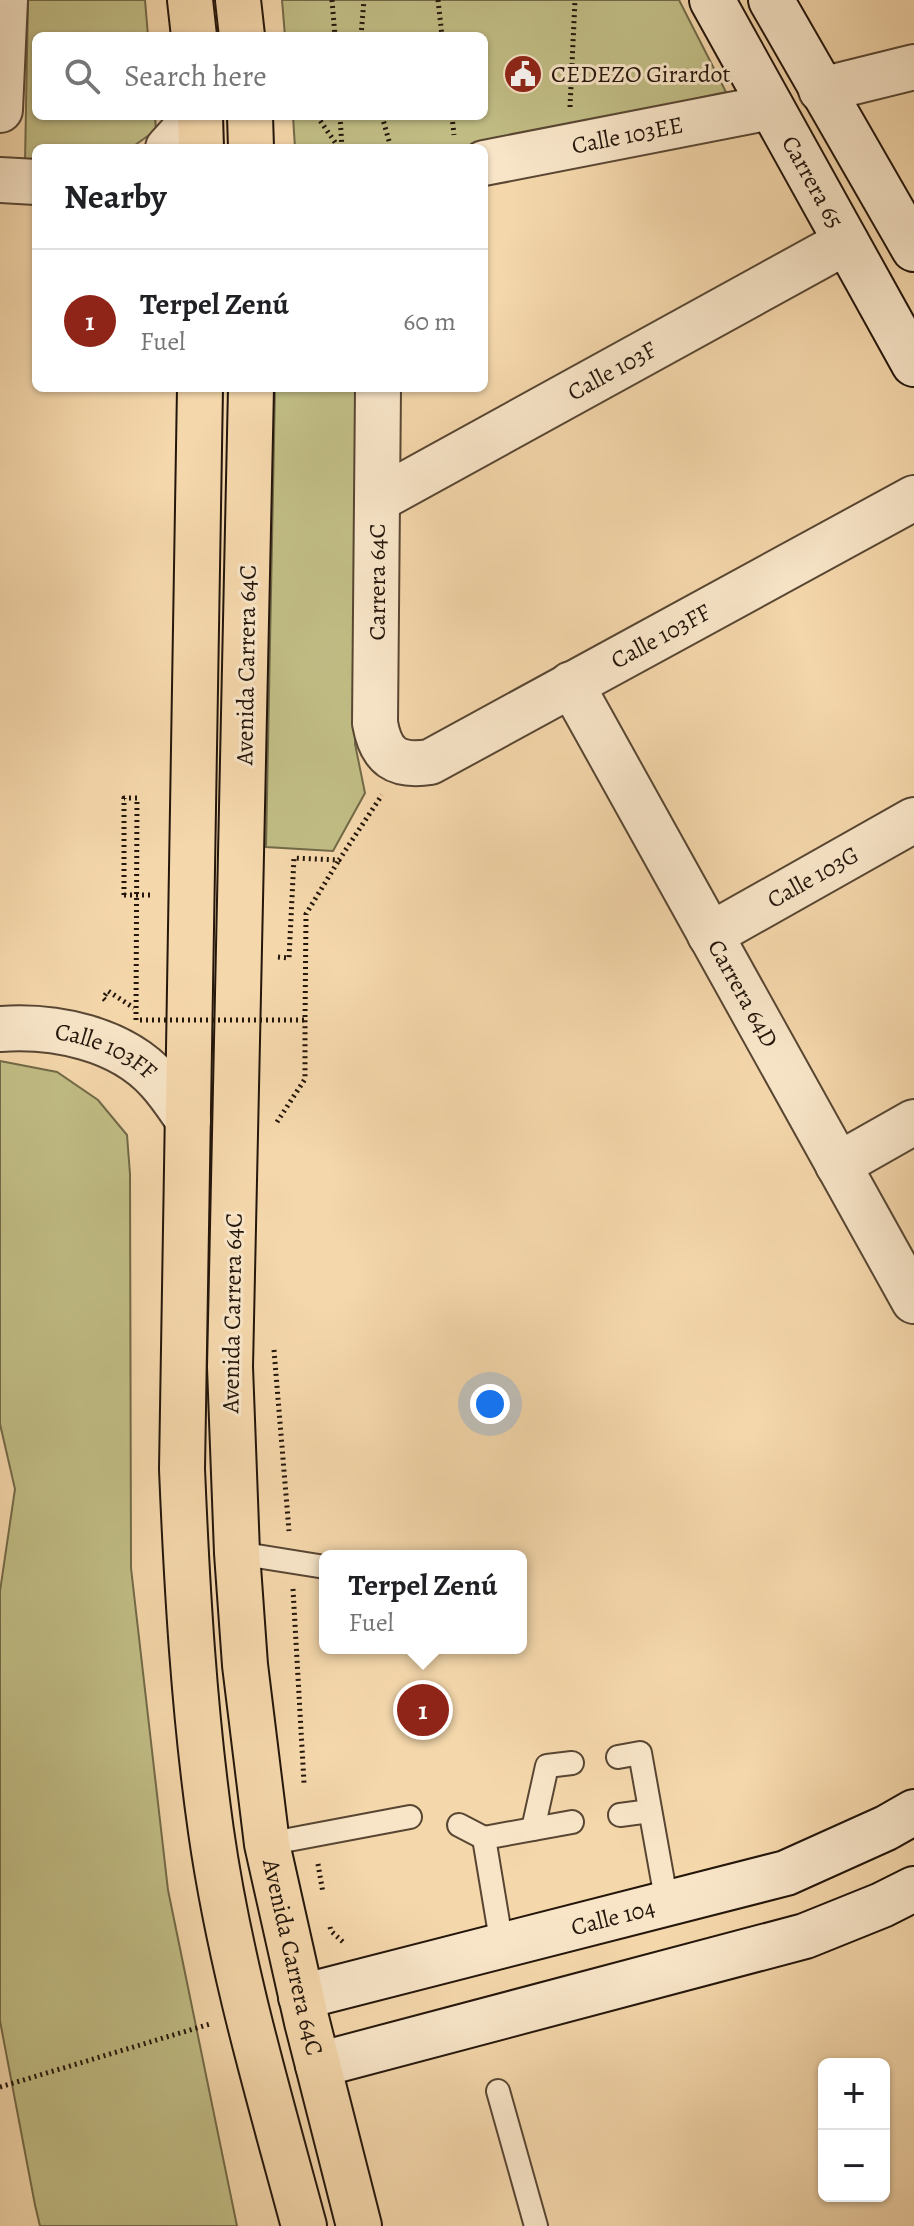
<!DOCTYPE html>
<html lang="en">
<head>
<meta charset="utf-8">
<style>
	body { margin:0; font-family:Alegreya,serif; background:#f2f2f2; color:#202124 }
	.controls { position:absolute; right:24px; bottom:24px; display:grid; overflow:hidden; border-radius:12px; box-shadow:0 2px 6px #0004 }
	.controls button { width:72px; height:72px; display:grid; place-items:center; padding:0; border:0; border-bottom:2px solid #e0e0e0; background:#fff; color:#202124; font:40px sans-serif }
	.you { position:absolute; left:490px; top:1404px; width:28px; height:28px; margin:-20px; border:6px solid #fff; border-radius:50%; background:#1a73e8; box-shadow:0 0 0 12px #1a73e833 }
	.badge { display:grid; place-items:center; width:52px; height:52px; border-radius:50%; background:#8f2418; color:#fff; font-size:26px; font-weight:700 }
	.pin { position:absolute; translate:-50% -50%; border:4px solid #fff; box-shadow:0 2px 8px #0006 }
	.popup { position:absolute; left:319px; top:1550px; width:208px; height:104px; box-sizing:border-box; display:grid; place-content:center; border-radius:12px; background:#fff; filter:drop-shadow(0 2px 6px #0005); font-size:26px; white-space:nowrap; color:#757577 }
	.popup b { font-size:30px; color:#202124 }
	.popup::after { content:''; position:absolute; left:50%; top:100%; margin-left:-16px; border:16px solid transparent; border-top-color:#fff }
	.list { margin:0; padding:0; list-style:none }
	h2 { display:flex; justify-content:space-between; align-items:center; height:104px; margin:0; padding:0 32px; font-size:34px }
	h2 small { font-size:26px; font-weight:400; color:#757577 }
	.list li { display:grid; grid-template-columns:52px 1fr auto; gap:24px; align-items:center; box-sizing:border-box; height:144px; padding:0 32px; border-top:2px solid #e0e0e0 }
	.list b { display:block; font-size:30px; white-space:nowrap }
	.list p { margin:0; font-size:26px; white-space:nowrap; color:#757577 }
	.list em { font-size:26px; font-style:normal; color:#757577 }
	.icon { flex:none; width:44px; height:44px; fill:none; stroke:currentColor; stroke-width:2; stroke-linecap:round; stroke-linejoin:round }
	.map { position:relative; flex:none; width:914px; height:2226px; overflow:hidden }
	.search { position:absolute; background:#fff; box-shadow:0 2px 6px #0004; left:32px; top:32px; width:456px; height:88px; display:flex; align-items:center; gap:20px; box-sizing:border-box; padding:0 28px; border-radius:12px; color:#757577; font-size:30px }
	.panel { position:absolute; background:#fff; box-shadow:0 2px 6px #0004; left:32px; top:144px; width:456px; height:248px; border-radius:12px }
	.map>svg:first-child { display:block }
</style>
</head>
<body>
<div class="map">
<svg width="914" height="2226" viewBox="0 0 914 2226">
	<rect width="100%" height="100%" fill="#f4d7ab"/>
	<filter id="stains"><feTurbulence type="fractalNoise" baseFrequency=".0025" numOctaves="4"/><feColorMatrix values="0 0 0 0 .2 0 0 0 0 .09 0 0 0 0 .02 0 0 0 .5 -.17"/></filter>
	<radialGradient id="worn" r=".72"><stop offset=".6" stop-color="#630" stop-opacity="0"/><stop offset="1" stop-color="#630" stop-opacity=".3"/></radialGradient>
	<!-- green -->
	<g fill="#c1bd85" stroke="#726a48" stroke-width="2">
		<polygon points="28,0 145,0 148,36 36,36 36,116 155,116 156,130 131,148 36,148 36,163 25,162"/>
		<polygon points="282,0 679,0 726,92 474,148 295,148 293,116 484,116 484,36 285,36"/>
		<polygon points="275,388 367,388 355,744 365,793 333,851 266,847"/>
		<polygon points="0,1061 57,1072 98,1100 127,1135 130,1174 131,1568 168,1890 237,2226 40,2226 35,2205 0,2021 0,1591 15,1489 0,1424"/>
	</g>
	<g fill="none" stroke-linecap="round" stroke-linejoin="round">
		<defs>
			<g id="lane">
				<polyline points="237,1553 325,1567"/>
				<polyline points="618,1757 640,1753 667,1904"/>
				<polyline points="620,1815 650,1811"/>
				<polyline points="459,1825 484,1838"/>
				<polyline points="533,1829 547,1766 572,1763"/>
				<polyline points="267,1844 410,1817"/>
				<polyline points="502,1946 484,1838 572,1822"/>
				<polyline points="498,2091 536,2226"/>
			</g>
			<g id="street">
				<polyline points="821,90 914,67"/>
				<polyline points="0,110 5,0"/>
				<polyline points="168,148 197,116"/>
				<path id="s1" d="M484 163 771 107"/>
				<polyline points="0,180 36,182"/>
				<path id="s2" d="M378 388 375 723C381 757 396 767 430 762L914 498"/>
				<path id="s3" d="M377 500 846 242"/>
				<path id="s4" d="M571 684 914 1301"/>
				<path id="s5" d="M710 935 914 820"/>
				<path id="s6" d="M0 1029C54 1025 121 1038 159 1081 170 1093 179 1107 188 1120"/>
				<polyline points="838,1165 914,1122"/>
			</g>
			<g id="secondary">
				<path id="s7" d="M712 0 914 364"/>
				<polyline points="771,0 914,249"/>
				<path id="s8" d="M301 1997 786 1873 886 1828 914 1812"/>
				<polyline points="318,2065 805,1936 882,1905 914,1889"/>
			</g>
			<g id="primary">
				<polyline points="190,0 194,36"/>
				<polyline points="238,0 242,36"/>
				<polyline points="200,116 201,148"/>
				<polyline points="250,116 251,148"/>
				<path d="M200 388 182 1469C187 1589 194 1711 211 1831 230 1965 269 2096 304 2226"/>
				<path id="s9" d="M251 388 230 1367 237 1553 245 1665 267 1844 307 2022 359 2226"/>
			</g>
		</defs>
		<!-- lane casing -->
		<use href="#lane" stroke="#584633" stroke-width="26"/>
		<!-- street casing -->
		<use href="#street" stroke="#584633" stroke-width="48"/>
		<!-- secondary casing -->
		<use href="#secondary" stroke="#24160b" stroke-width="48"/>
		<!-- primary casing -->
		<use href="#primary" stroke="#24160b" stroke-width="48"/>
		<!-- path -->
		<g stroke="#24160b" stroke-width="5" stroke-dasharray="2 4" stroke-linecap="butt">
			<polyline points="332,0 335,36"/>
			<polyline points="438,0 442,36"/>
			<polyline points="361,36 364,0"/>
			<polyline points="570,107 575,0"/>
			<polyline points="317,116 339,148"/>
			<polyline points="340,116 342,148"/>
			<polyline points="382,116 391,148"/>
			<polyline points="452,116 454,135"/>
			<polyline points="124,895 151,895"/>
			<polyline points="278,957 289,958 294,858 339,860 382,795"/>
			<polyline points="105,1000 103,998 108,991 134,1008"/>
			<polyline points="277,1122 305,1079 305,1020"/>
			<polyline points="274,1350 289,1531"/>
			<polyline points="293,1589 304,1783"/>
			<polyline points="318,1864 323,1893"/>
			<polyline points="330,1927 331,1931 344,1943"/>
			<polyline points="0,2087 210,2024"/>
		</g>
		<!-- lane -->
		<use href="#lane" stroke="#f8e5c8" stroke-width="22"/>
		<!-- street -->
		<use href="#street" stroke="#f8e5c8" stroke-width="44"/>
		<!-- secondary -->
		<use href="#secondary" stroke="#f8e5c8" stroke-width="44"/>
		<!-- primary -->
		<use href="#primary" stroke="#f4d7ab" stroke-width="44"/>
		<!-- path-bridge -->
		<polyline stroke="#24160b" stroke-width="5" stroke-dasharray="2 4" stroke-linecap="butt" points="124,895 124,798 137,798 136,1020 305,1020 306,914 339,860"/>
	</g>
	<!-- icons -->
	<defs>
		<symbol id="civic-disc" viewBox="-11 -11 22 22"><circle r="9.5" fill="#8f2418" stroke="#f8e5c8"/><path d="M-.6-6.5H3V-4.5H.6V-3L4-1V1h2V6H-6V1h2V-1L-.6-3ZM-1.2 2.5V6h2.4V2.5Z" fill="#fff"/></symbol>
	</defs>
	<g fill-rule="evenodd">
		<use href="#civic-disc" x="501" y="52" width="44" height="44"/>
	</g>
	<g text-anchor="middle" stroke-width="6" stroke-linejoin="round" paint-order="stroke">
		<!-- poi labels -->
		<g font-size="24" fill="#24160b" stroke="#f8e5c8" text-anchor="start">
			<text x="551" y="82">CEDEZO Girardot</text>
		</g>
		<!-- street labels -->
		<g font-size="24" fill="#24160b" stroke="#f8e5c8">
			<text dy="8" stroke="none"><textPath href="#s1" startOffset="146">Calle 103EE</textPath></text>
			<text dy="8" stroke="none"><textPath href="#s7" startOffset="208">Carrera 65</textPath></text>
			<text dy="8" stroke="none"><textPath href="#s3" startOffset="268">Calle 103F</textPath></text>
			<text transform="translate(377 582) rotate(-90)" y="8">Carrera 64C</text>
			<text dy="8" stroke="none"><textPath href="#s2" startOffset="676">Calle 103FF</textPath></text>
			<text transform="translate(246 665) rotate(-89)" y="8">Avenida Carrera 64C</text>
			<text dy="8" stroke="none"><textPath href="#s5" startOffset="118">Calle 103G</textPath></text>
			<text dy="8" stroke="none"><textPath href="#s4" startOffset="354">Carrera 64D</textPath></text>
			<text dy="8" stroke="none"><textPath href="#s6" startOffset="110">Calle 103FF</textPath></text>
			<text transform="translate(232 1313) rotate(-89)" y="8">Avenida Carrera 64C</text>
			<text dy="8" stroke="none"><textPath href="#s8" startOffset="322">Calle 104</textPath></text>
			<text dy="8" stroke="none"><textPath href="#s9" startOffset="1574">Avenida Carrera 64C</textPath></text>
		</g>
	</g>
	<rect width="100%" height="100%" filter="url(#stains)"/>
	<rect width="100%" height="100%" fill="url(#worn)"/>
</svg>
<div class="controls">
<button>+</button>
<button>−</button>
</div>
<div class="you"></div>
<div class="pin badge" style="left:423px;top:1710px">1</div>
<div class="popup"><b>Terpel Zenú</b>Fuel</div>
<div class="search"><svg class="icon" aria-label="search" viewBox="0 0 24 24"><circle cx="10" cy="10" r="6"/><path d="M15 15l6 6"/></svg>Search here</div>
<section class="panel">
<h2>Nearby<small></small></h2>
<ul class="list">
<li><span class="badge">1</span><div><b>Terpel Zenú</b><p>Fuel</p></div><em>60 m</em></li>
</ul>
</section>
</div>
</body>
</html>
